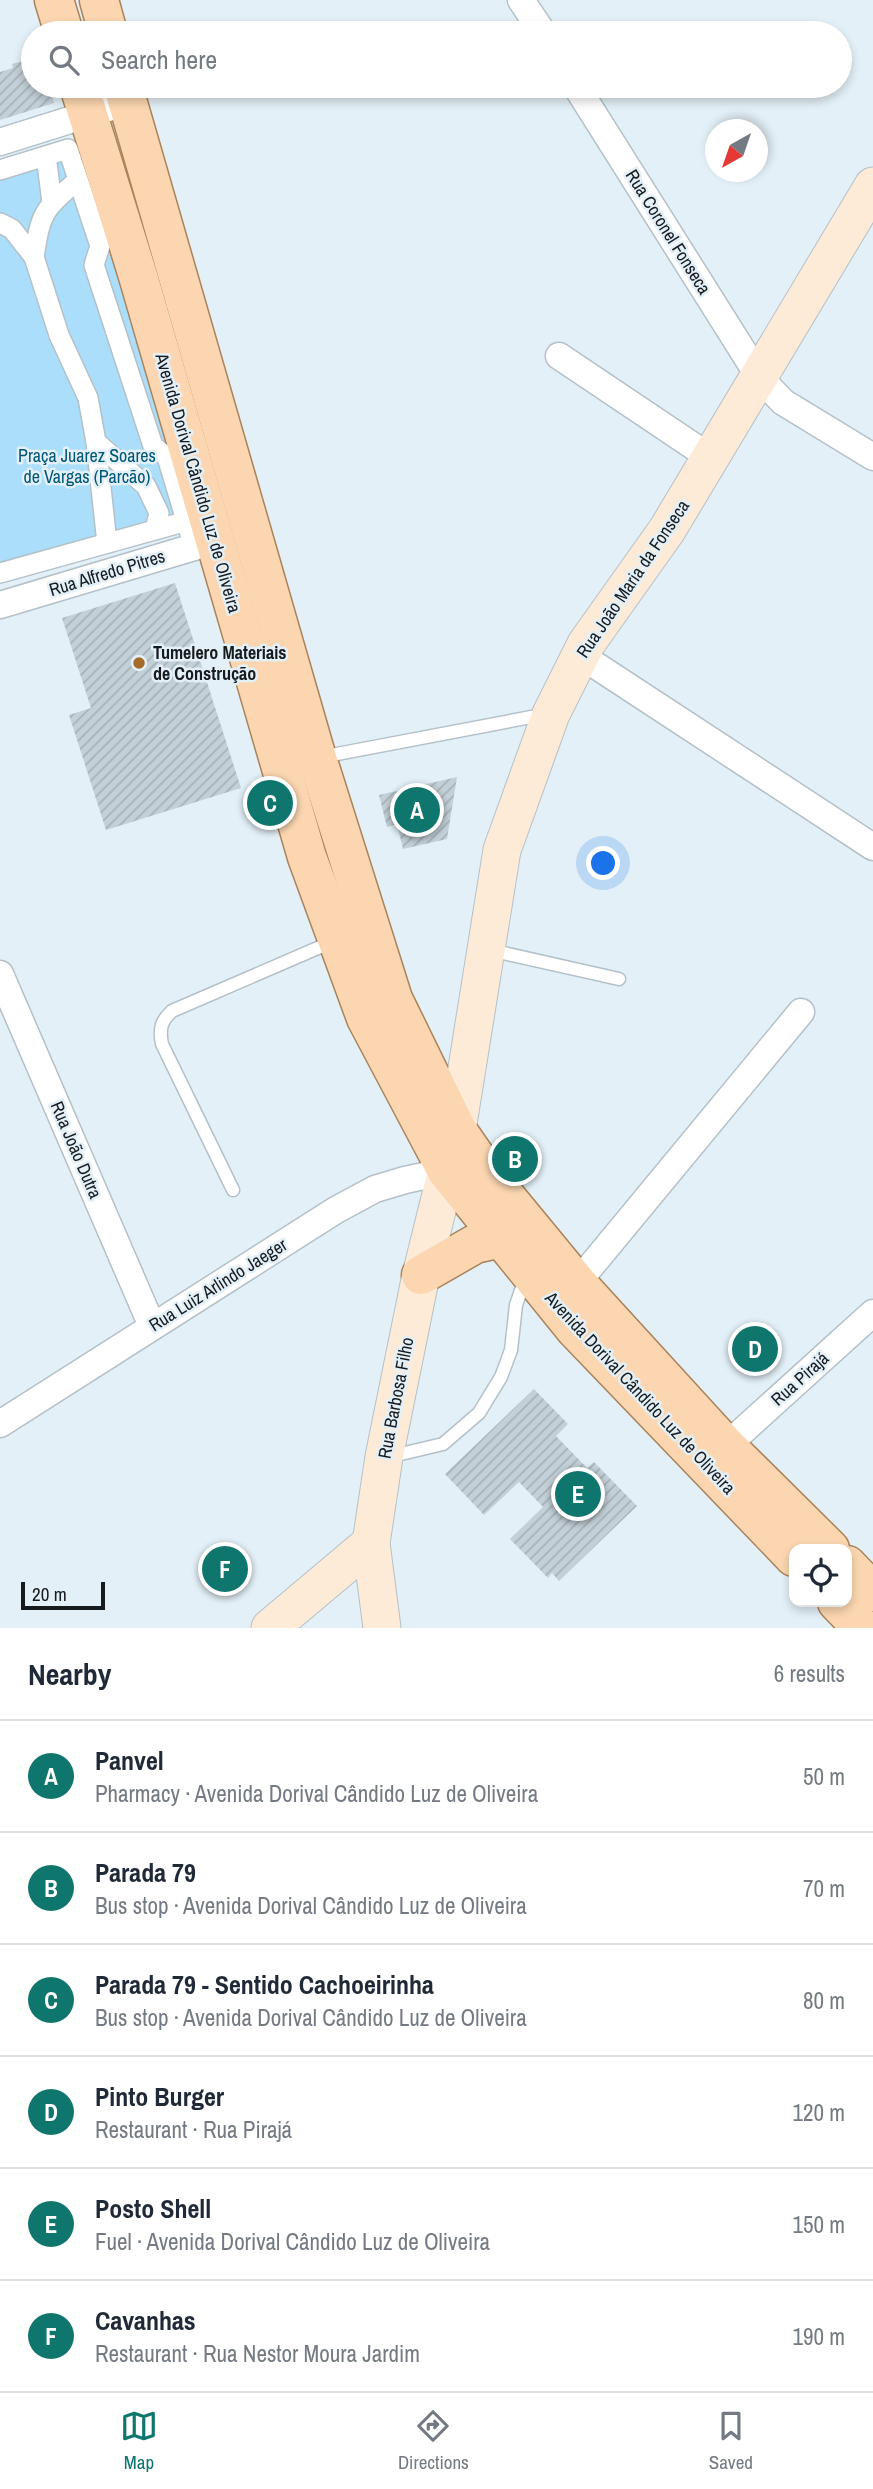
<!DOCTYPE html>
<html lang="en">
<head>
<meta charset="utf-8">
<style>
	body { margin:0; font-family:"Archivo Narrow",sans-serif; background:#f2f2f3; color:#1f2937 }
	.controls { position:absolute; right:21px; bottom:21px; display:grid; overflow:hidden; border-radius:14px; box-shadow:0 4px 10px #0003 }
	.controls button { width:63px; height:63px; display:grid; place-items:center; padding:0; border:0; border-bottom:2px solid #e0e1e3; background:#fff; color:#1f2937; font:35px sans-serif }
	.compass { position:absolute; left:705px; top:119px; width:63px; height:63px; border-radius:50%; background:#fff; box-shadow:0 4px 10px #0003; rotate:220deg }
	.scale { position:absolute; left:21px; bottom:18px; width:84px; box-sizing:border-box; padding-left:7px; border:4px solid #171b1e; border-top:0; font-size:19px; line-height:24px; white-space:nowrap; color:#171b1e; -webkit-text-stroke:5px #e3f0f7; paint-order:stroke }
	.you { position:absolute; left:604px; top:864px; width:24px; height:24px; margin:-18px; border:5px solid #fff; border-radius:50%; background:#1a73e8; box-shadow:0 0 0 10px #1a73e833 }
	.badge { display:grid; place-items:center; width:46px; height:46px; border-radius:50%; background:#0f766e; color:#fff; font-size:23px; font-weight:700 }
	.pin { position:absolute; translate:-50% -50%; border:4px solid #fff; box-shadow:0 2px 7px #0006 }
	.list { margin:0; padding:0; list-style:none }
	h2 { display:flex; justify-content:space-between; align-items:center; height:91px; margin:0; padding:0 28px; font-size:30px }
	h2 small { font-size:23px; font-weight:400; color:#747a83 }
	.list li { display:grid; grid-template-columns:46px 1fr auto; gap:21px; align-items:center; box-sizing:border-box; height:112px; padding:0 28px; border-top:2px solid #e0e1e3 }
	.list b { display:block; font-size:26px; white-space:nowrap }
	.list p { margin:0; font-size:23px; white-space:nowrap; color:#747a83 }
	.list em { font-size:23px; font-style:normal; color:#747a83 }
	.icon { flex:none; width:38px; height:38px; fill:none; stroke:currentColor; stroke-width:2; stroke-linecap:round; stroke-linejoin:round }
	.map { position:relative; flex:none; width:873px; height:1628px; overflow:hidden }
	.search { position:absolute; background:#fff; box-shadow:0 4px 10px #0003; left:21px; right:21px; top:21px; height:77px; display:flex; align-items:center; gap:18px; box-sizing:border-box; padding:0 24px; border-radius:38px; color:#747a83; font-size:26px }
	.sheet { height:763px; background:#fff }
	nav { display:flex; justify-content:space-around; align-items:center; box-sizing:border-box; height:98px; border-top:2px solid #e0e1e3; background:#fff; font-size:19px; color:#747a83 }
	nav a { display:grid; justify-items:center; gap:4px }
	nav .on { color:#0f766e }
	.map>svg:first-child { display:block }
</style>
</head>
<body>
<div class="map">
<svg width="873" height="1628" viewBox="0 0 873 1628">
	<defs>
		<pattern id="building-hatch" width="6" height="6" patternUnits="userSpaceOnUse" patternTransform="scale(1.75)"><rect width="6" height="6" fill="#c3d0d7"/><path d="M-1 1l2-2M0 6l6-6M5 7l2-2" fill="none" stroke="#a7b2b8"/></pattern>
	</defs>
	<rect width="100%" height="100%" fill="#e3f0f7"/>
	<!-- park -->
	<polygon fill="#aadefa" points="73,139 197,526 0,584 0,162"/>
	<!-- building -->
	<g fill="url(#building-hatch)">
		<polygon points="33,58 33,86 44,86 46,93 51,92 54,103 0,120 0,72 13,68 12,64"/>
		<polygon points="175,583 241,788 106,830 69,715 91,708 62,618"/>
		<polygon points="457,777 447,839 403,849 397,824 387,827 379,795"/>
		<polygon points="534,1389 568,1424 556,1436 587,1468 594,1462 637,1506 559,1581 552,1573 548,1578 510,1539 543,1507 519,1482 484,1515 445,1474"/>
	</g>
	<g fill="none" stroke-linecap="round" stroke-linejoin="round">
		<defs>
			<g id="service">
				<polyline points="321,757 547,714"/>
				<polyline points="490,950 619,979"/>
				<path d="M233 1190 162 1044C159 1029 161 1021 172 1011L334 941"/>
				<polyline points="388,1457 443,1444 479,1413 501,1377 511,1350 516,1305 526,1276"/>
			</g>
			<g id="pedestrian">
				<polyline points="46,156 52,202"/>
				<polyline points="0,170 68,149 100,246 94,265 153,446 167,457 194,547"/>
				<polyline points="0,223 12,229 34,257 59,335 88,398 96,442 146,486 159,513 155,530"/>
				<path d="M34 257C41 212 43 210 78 180"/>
				<polyline points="96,442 107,543"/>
				<polyline points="0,573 187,521"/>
			</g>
			<g id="minor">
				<polyline points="521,0 543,33"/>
				<polyline points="576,86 760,378 783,402 873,457"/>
				<polyline points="0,142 127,102"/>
				<polyline points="559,356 711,458"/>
				<polyline points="0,605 214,541"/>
				<polyline points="580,655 873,847"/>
				<polyline points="0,974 152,1326"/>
				<polyline points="577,1283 801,1012"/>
				<polyline points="0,1424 336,1210 375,1189 405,1180 447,1171"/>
				<polyline points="726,1446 873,1313"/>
			</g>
			<g id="secondary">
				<polyline points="270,1628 371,1543"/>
				<polyline points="382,1628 371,1543 384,1457 421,1275 457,1130 502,850 551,714 586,644 667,530 873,186"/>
			</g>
			<g id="primary">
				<polyline points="54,0 64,33"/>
				<polyline points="99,0 108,33"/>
				<polyline points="79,86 138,276 307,857 366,1018 447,1171 575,1329 794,1557"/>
				<polyline points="123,86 317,758 393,999 457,1130 488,1175 577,1283 726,1446 830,1549"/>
				<polyline points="421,1275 475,1244 501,1238"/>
				<polyline points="847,1565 873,1592"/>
				<polyline points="837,1602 862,1628"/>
			</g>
		</defs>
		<!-- service casing -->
		<use href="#service" stroke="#b4c1c8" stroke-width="15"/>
		<!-- pedestrian casing -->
		<use href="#pedestrian" stroke="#b4c1c8" stroke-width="22"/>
		<!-- minor casing -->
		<use href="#minor" stroke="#b4c1c8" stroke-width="29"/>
		<!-- secondary casing -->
		<use href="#secondary" stroke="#b4c1c8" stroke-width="39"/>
		<!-- primary casing -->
		<use href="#primary" stroke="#aa835a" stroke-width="41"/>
		<!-- service -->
		<use href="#service" stroke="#fff" stroke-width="12"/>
		<!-- pedestrian -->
		<use href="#pedestrian" stroke="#fff" stroke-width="19"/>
		<!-- minor -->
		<use href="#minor" stroke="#fff" stroke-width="26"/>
		<!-- secondary -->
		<use href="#secondary" stroke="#fdebd7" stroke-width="37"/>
		<!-- primary -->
		<use href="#primary" stroke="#fbd6b0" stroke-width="38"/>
	</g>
	<!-- markers -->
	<circle fill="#a46b29" stroke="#e3f0f7" stroke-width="2.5" cx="139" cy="663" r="7"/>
	<g text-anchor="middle" stroke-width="5" stroke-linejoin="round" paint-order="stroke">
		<!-- street labels -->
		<g font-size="18" fill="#171b1e" stroke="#e3f0f7">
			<text transform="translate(668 232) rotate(58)" y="6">Rua Coronel Fonseca</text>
			<text transform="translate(198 483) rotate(74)" y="6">Avenida Dorival Cândido Luz de Oliveira</text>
			<text transform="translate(107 573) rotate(-17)" y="6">Rua Alfredo Pitres</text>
			<text transform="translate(633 579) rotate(-56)" y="6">Rua João Maria da Fonseca</text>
			<text transform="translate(76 1150) rotate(67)" y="6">Rua João Dutra</text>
			<text transform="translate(218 1285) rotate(-32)" y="6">Rua Luiz Arlindo Jaeger</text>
			<text transform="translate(800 1379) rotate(-42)" y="6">Rua Pirajá</text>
			<text transform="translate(640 1393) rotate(47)" y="6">Avenida Dorival Cândido Luz de Oliveira</text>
			<text transform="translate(396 1398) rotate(-79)" y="6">Rua Barbosa Filho</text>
		</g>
		<!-- park labels -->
		<g font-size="18" fill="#005675" stroke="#e3f0f7">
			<text x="87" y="462">Praça Juarez Soares<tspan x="87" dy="21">de Vargas (Parcão)</tspan></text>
		</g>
		<!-- poi labels -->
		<g font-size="18" font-weight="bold" fill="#171b1e" stroke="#e3f0f7" text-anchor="start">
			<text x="153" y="659">Tumelero Materiais<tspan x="153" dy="21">de Construção</tspan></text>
		</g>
	</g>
</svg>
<div class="controls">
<button><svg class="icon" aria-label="locate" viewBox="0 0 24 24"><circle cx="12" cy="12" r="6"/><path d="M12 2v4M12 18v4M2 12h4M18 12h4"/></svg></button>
</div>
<svg class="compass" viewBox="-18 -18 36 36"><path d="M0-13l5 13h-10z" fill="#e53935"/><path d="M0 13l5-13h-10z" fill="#747a83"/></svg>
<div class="scale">20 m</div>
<div class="you"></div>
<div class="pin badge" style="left:417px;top:810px">A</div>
<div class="pin badge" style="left:515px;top:1159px">B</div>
<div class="pin badge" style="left:270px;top:803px">C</div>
<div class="pin badge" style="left:755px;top:1349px">D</div>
<div class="pin badge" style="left:578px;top:1494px">E</div>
<div class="pin badge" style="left:225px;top:1569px">F</div>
<div class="search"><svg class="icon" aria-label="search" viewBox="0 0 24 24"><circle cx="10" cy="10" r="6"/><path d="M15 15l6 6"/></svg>Search here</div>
</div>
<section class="sheet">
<h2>Nearby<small>6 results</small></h2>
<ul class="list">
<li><span class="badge">A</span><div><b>Panvel</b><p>Pharmacy · Avenida Dorival Cândido Luz de Oliveira</p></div><em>50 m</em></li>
<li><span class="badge">B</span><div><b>Parada 79</b><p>Bus stop · Avenida Dorival Cândido Luz de Oliveira</p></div><em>70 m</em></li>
<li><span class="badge">C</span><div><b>Parada 79 - Sentido Cachoeirinha</b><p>Bus stop · Avenida Dorival Cândido Luz de Oliveira</p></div><em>80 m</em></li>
<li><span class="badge">D</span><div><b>Pinto Burger</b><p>Restaurant · Rua Pirajá</p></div><em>120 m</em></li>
<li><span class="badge">E</span><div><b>Posto Shell</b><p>Fuel · Avenida Dorival Cândido Luz de Oliveira</p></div><em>150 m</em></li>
<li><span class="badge">F</span><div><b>Cavanhas</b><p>Restaurant · Rua Nestor Moura Jardim</p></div><em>190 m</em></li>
</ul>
</section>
<nav>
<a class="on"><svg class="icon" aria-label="map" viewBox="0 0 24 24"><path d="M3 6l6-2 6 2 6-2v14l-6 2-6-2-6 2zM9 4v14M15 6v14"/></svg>Map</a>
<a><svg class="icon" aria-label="directions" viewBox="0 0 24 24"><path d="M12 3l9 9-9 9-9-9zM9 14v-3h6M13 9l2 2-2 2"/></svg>Directions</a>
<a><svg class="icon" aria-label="saved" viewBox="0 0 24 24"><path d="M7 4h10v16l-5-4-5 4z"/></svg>Saved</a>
</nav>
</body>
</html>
